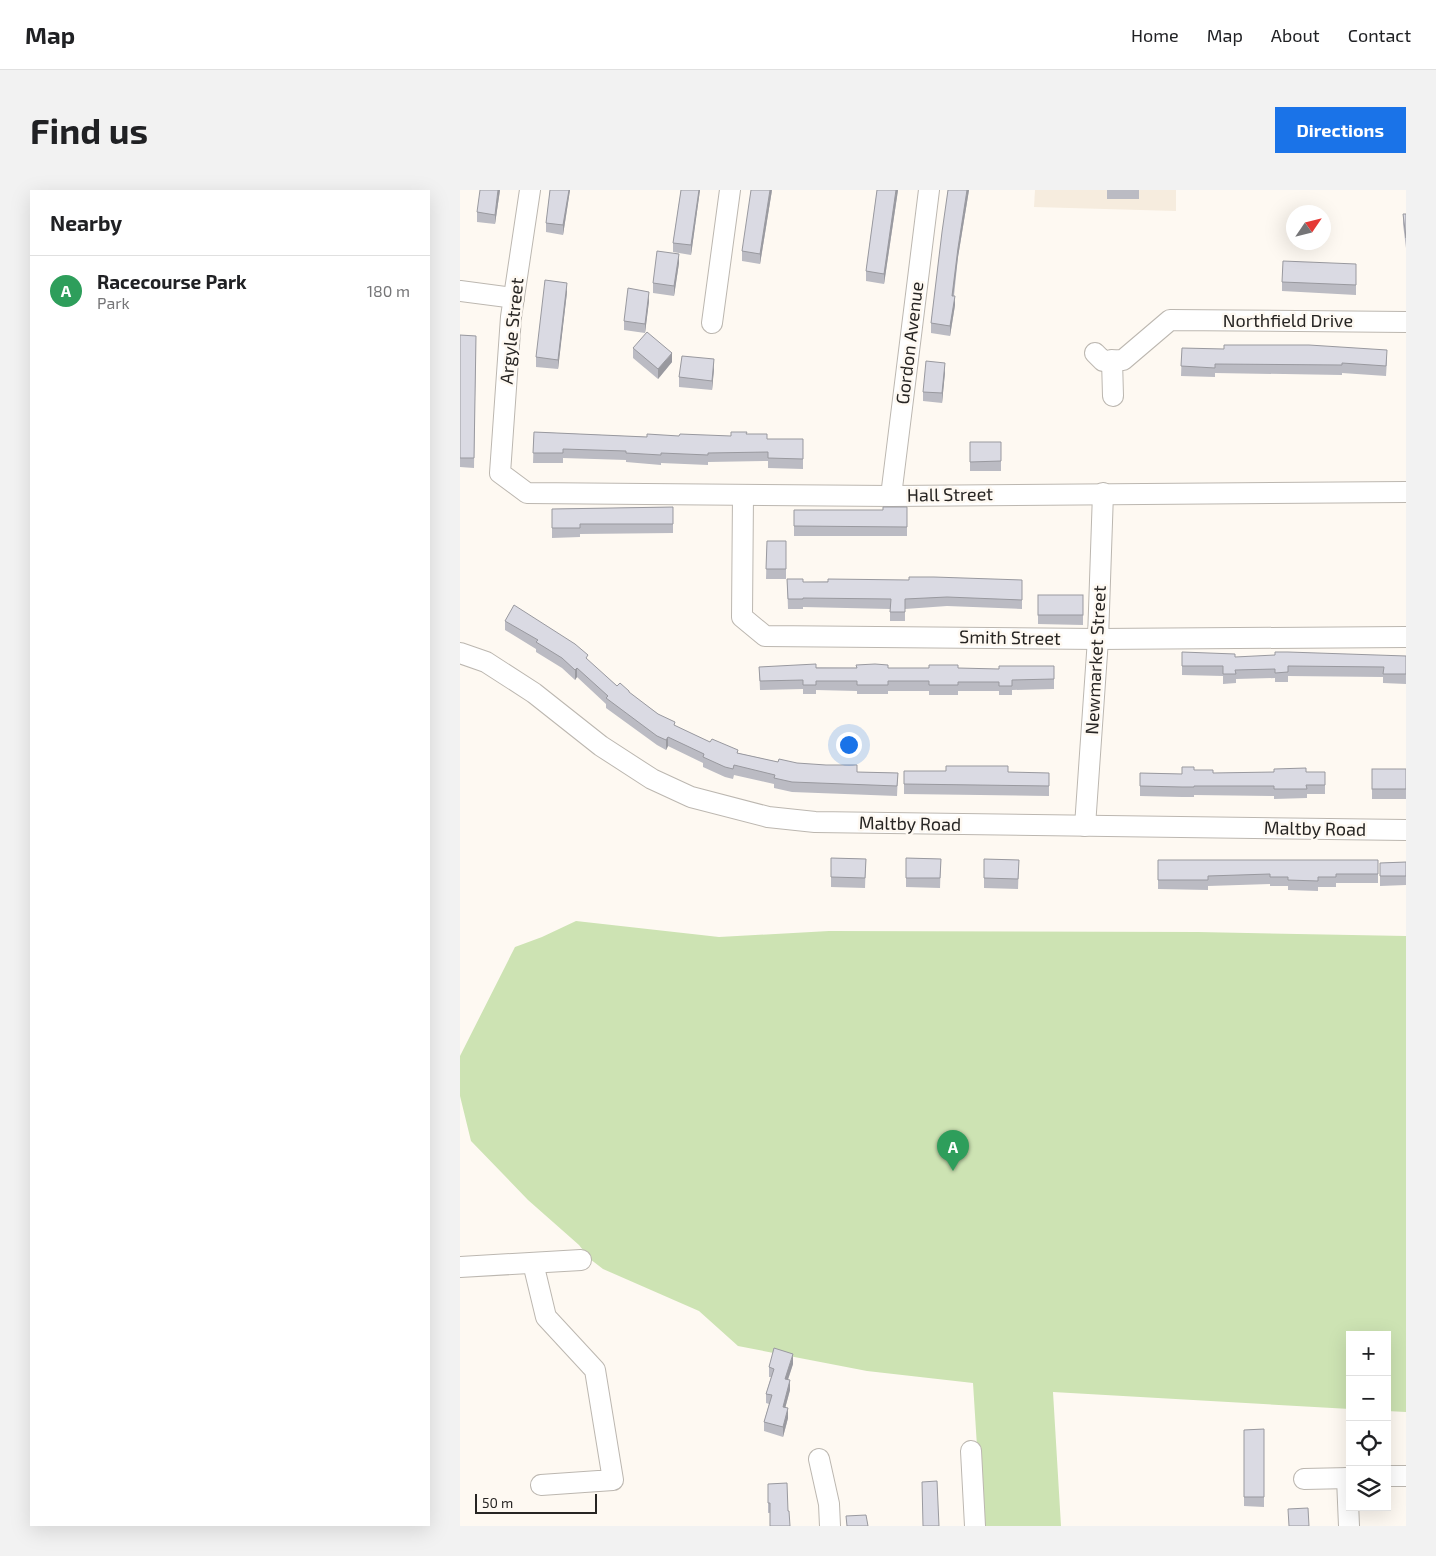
<!DOCTYPE html>
<html lang="en">
<head>
<meta charset="utf-8">
<style>
	body { margin:0; font-family:"Exo 2",sans-serif; background:#f2f2f2; color:#202124 }
	.controls { position:absolute; right:15px; bottom:15px; display:grid; overflow:hidden; border-radius:0px; box-shadow:0 5px 20px #0002 }
	.controls button { width:45px; height:45px; display:grid; place-items:center; padding:0; border:0; border-bottom:1px solid #e0e0e0; background:#fff; color:#202124; font:25px sans-serif }
	.compass { position:absolute; left:826px; top:15px; width:45px; height:45px; border-radius:50%; background:#fff; box-shadow:0 5px 20px #0002; rotate:55deg }
	.scale { position:absolute; left:15px; bottom:12px; width:122px; box-sizing:border-box; padding-left:5px; border:2px solid #272523; border-top:0; font-size:14px; line-height:18px; white-space:nowrap; color:#272523; -webkit-text-stroke:4px #fef9f2; paint-order:stroke }
	.you { position:absolute; left:388px; top:554px; width:18px; height:18px; margin:-12px; border:4px solid #fff; border-radius:50%; background:#1a73e8; box-shadow:0 0 0 8px #1a73e833 }
	.badge { display:grid; place-items:center; width:32px; height:32px; border-radius:50%; background:#1a73e8; color:#fff; font-size:16px; font-weight:700 }
	.pin { position:absolute; translate:-50% -41px; filter:drop-shadow(0 1px 2px #0008) }
	.pin::after { content:''; position:absolute; top:26px; width:18px; height:15px; background:inherit; clip-path:polygon(0 0,100% 0,50% 100%) }
	.list { margin:0; padding:0; list-style:none }
	h2 { display:flex; justify-content:space-between; align-items:center; height:65px; margin:0; padding:0 20px; font-size:21px }
	h2 small { font-size:16px; font-weight:400; color:#757577 }
	.list li { display:grid; grid-template-columns:32px 1fr auto; gap:15px; align-items:center; box-sizing:border-box; height:70px; padding:0 20px; border-top:1px solid #e0e0e0 }
	.list b { display:block; font-size:19px; white-space:nowrap }
	.list p { margin:0; font-size:16px; white-space:nowrap; color:#757577 }
	.list em { font-size:16px; font-style:normal; color:#757577 }
	.icon { flex:none; width:28px; height:28px; fill:none; stroke:currentColor; stroke-width:2; stroke-linecap:round; stroke-linejoin:round }
	.map { position:relative; flex:none; width:946px; height:1336px; overflow:hidden; border-radius:0px }
	header { display:flex; align-items:center; gap:30px; box-sizing:border-box; height:70px; padding:0 25px; background:#fff; border-bottom:1px solid #e0e0e0 }
	header strong { font-size:24px }
	nav { display:flex; gap:28px; margin-inline-start:auto; font-size:18px }
	.intro { display:flex; align-items:center; justify-content:space-between; box-sizing:border-box; height:120px; padding:0 30px }
	h1 { margin:0; font-size:35px }
	.button { padding:12px 22px; border-radius:0px; background:#1a73e8; color:#fff; font-size:18px; font-weight:700 }
	main { display:flex; gap:30px; padding:0 30px }
	aside { flex:1; background:#fff; border-radius:0px; box-shadow:0 5px 20px #0002 }
	.map>svg:first-child { display:block }
</style>
</head>
<body>
<header>
<strong>Map</strong>
<nav><a>Home</a><a>Map</a><a>About</a><a>Contact</a></nav>
</header>
<div class="intro"><h1>Find us</h1><a class="button">Directions</a></div>
<main>
<aside>
<h2>Nearby<small></small></h2>
<ul class="list">
<li><span class="badge" style="background:#2e9e5b">A</span><div><b>Racecourse Park</b><p>Park</p></div><em>180 m</em></li>
</ul>
</aside>
<div class="map">
<svg width="946" height="1336" viewBox="0 0 946 1336">
	<rect width="100%" height="100%" fill="#fef9f2"/>
	<!-- built -->
	<polygon fill="#f6ecde" points="575,0 716,0 716,21 574,17"/>
	<!-- green -->
	<polygon fill="#cde3b3" points="116,731 259,747 369,741 738,742 946,746 946,1222 927,1221 927,1145 890,1145 890,1219 593,1202 601,1336 522,1336 513,1193 407,1181 278,1156 239,1121 143,1079 130,1069 119,1055 68,1010 11,951 0,906 0,866 55,757 82,747"/>
	<g fill="none" stroke-linecap="round" stroke-linejoin="round">
		<defs>
			<g id="street">
				<polyline points="70,0 51,127 40,283 67,303 431,306 946,302"/>
				<polyline points="0,101 54,108"/>
				<polyline points="252,133 270,0"/>
				<polyline points="635,163 643,171 663,170 710,130 946,132"/>
				<polyline points="652,170 653,206"/>
				<polyline points="283,305 282,427 305,446 638,449 946,447"/>
				<polyline points="431,306 469,0"/>
				<polyline points="0,463 26,472 74,503 141,556 192,589 231,607 308,627 355,632 946,640"/>
				<polyline points="625,636 638,449 643,303"/>
				<polyline points="73,1073 86,1127 135,1180 153,1290 81,1295"/>
				<polyline points="0,1077 121,1070"/>
				<polyline points="511,1261 515,1336"/>
				<polyline points="359,1269 369,1314 370,1336"/>
				<polyline points="927,1286 946,1286"/>
				<polyline points="887,1288 889,1336"/>
				<polyline points="844,1289 890,1288"/>
			</g>
		</defs>
		<!-- street casing -->
		<use href="#street" stroke="#bcb7b0" stroke-width="22"/>
		<!-- street -->
		<use href="#street" stroke="#fff" stroke-width="20"/>
	</g>
	<!-- wall -->
	<g fill="#bbbbc3">
		<polygon points="40,0 35,34 17,32 17,22"/>
		<polygon points="90,0 110,0 103,45 86,42 86,33"/>
		<polygon points="221,0 240,0 231,65 213,62 213,53"/>
		<polygon points="312,0 300,74 282,71 282,61"/>
		<polygon points="417,0 438,0 424,94 406,91 406,81"/>
		<polygon points="488,0 509,0 498,67 494,106 495,115 490,146 471,143 471,133"/>
		<rect x="647" y="0" width="32" height="9"/>
		<polygon points="943,24 946,24 946,58 943,34"/>
		<polygon points="219,73 214,106 193,103 193,93"/>
		<polygon points="896,74 896,105 822,101 822,92"/>
		<polygon points="107,102 98,179 76,177 76,167"/>
		<polygon points="189,111 185,143 164,140 164,131"/>
		<polygon points="0,145 16,146 14,278 0,277"/>
		<polygon points="173,158 212,172 198,189 173,168"/>
		<polygon points="722,158 927,170 926,186 882,183 882,185 755,183 755,187 721,186"/>
		<polygon points="254,179 252,200 219,197 219,187"/>
		<polygon points="485,182 482,213 463,211 463,202"/>
		<polygon points="74,242 187,247 219,246 271,246 287,244 307,249 343,249 343,279 308,278 308,271 248,272 248,275 201,273 201,275 166,272 166,270 103,268 103,273 73,273"/>
		<rect x="510" y="252" width="31" height="29"/>
		<polygon points="213,317 213,343 120,344 120,347 92,348 92,319"/>
		<polygon points="447,317 447,346 334,346 334,320 423,320"/>
		<polygon points="307,351 326,351 326,389 306,389"/>
		<polygon points="327,389 343,392 449,390 562,390 562,419 487,416 445,419 445,431 430,431 430,419 343,417 343,419 328,419"/>
		<polygon points="578,405 623,405 623,435 578,434"/>
		<polygon points="45,431 128,471 157,496 169,503 215,536 250,552 278,563 318,572 337,573 397,582 438,583 437,606 332,602 314,598 314,594 274,585 273,589 265,587 243,577 243,573 208,556 206,560 197,555 146,518 146,514 117,487 115,490 102,478 76,462 76,459 45,440"/>
		<polygon points="722,462 775,467 946,466 946,494 923,493 923,487 828,486 828,492 815,492 815,488 776,489 776,493 763,494 763,486 722,485"/>
		<polygon points="594,476 594,499 552,500 552,505 539,505 539,501 498,501 498,505 469,505 469,501 428,501 428,504 397,504 397,501 356,500 356,504 343,504 343,499 300,500 299,477 539,479"/>
		<rect x="912" y="579" width="34" height="30"/>
		<polygon points="734,580 753,583 865,582 865,604 847,604 847,608 814,609 814,606 734,605 734,607 722,607 680,606 680,583 722,584"/>
		<polygon points="444,581 589,583 589,606 444,604"/>
		<polygon points="371,668 406,669 405,698 371,697"/>
		<polygon points="446,668 481,669 480,698 446,697"/>
		<polygon points="524,669 559,670 558,699 524,698"/>
		<polygon points="698,670 918,670 918,693 876,693 876,697 858,697 858,701 828,700 828,696 810,696 810,694 748,696 748,700 698,699"/>
		<polygon points="946,672 946,695 920,696 920,673"/>
		<polygon points="333,1174 328,1190 330,1200 325,1218 328,1228 323,1247 304,1241 304,1232 309,1214 306,1213 306,1204 311,1187 309,1187 309,1177"/>
		<polygon points="804,1239 804,1317 784,1316 784,1240"/>
		<polygon points="308,1294 328,1321 308,1323"/>
	</g>
	<!-- shaded-wall -->
	<g fill="#99999f">
		<polygon points="38,0 40,0 35,34 35,25"/>
		<polygon points="109,0 110,0 103,45 103,35"/>
		<polygon points="239,0 240,0 231,65 231,55"/>
		<polygon points="310,0 312,0 300,74 300,64"/>
		<polygon points="436,0 438,0 424,94 424,84"/>
		<polygon points="507,0 509,0 498,67 492,115 492,106 498,58"/>
		<polygon points="219,64 219,73 214,106 214,96"/>
		<polygon points="107,93 107,102 98,179 98,170"/>
		<polygon points="189,102 189,111 185,143 185,134"/>
		<polygon points="495,106 495,115 490,146 490,136"/>
		<polygon points="212,163 212,172 198,189 198,179"/>
		<polygon points="254,169 254,179 252,200 252,191"/>
		<polygon points="485,173 485,182 482,213 482,203"/>
		<polygon points="117,478 117,487 115,490 115,480"/>
		<polygon points="208,547 208,556 206,560 206,550"/>
		<polygon points="333,1164 333,1174 325,1198 325,1189"/>
		<polygon points="330,1190 330,1200 323,1226 323,1217"/>
		<polygon points="328,1218 328,1228 323,1247 323,1237"/>
	</g>
	<!-- building -->
	<g fill="#dadae3" stroke="#99999f">
		<polygon points="20,0 38,0 35,25 17,22"/>
		<polygon points="90,0 109,0 103,35 86,33"/>
		<polygon points="221,0 239,0 231,55 213,53"/>
		<polygon points="291,0 310,0 300,64 282,61"/>
		<polygon points="417,0 436,0 424,84 406,81"/>
		<polygon points="488,0 507,0 498,58 492,106 495,106 490,136 471,133 482,42"/>
		<polygon points="943,24 946,24 946,48"/>
		<polygon points="197,61 219,64 214,96 193,93"/>
		<polygon points="823,71 896,74 896,95 822,92"/>
		<polygon points="85,90 107,93 98,170 76,167"/>
		<polygon points="168,98 189,102 185,134 164,131"/>
		<polygon points="187,142 212,163 198,179 173,158"/>
		<polygon points="0,145 16,146 14,268 0,268"/>
		<polygon points="764,155 849,155 927,160 926,176 882,173 882,175 755,174 755,178 721,176 722,158 764,159"/>
		<polygon points="222,166 254,169 252,191 219,187"/>
		<polygon points="466,171 485,173 482,203 463,202"/>
		<polygon points="74,242 187,247 187,244 219,246 220,244 271,246 271,242 287,242 286,244 307,244 307,249 343,249 343,269 308,268 308,262 248,263 248,265 201,263 201,265 166,263 166,261 103,259 103,263 73,263"/>
		<polygon points="510,252 541,252 541,271 510,272"/>
		<polygon points="213,317 213,334 120,334 120,338 92,338 92,319"/>
		<polygon points="423,317 447,317 447,337 334,336 334,320 423,320"/>
		<polygon points="307,351 326,351 326,379 306,379"/>
		<polygon points="449,387 474,387 562,390 562,410 487,407 445,409 445,422 430,422 431,409 343,408 343,409 328,409 327,389 343,389 343,392 368,392 368,389 449,390"/>
		<rect x="578" y="405" width="45" height="20"/>
		<polygon points="54,415 115,454 128,465 126,468 157,496 160,493 169,501 169,502 198,524 215,532 214,535 233,544 250,552 252,549 278,560 277,563 318,572 319,569 337,573 366,575 397,575 397,582 438,583 437,596 332,592 314,588 315,585 274,575 273,579 265,577 243,567 244,564 208,547 206,550 197,546 146,508 148,506 117,478 115,480 102,468 76,452 78,450 45,431"/>
		<polygon points="722,462 775,464 775,467 815,465 815,462 828,462 946,466 946,484 923,484 924,477 828,476 828,482 815,483 815,479 775,480 776,484 763,484 763,476 722,476"/>
		<polygon points="356,474 356,478 397,478 396,475 415,474 428,475 428,478 469,478 469,475 498,475 498,478 539,479 539,476 594,476 594,489 552,490 552,496 539,496 539,492 498,492 498,495 469,495 469,491 428,491 428,495 397,495 397,491 356,491 356,495 343,495 343,490 300,491 299,477"/>
		<polygon points="486,576 548,576 548,582 589,583 589,596 444,594 444,581 486,581"/>
		<polygon points="722,577 734,577 734,580 753,580 753,583 814,582 814,579 846,578 846,582 865,582 865,595 846,595 847,599 814,599 814,596 734,596 734,597 722,597 680,596 680,583 722,584"/>
		<rect x="912" y="579" width="34" height="20"/>
		<polygon points="371,668 406,669 405,688 371,687"/>
		<polygon points="446,668 481,669 480,688 446,688"/>
		<polygon points="524,669 559,670 558,689 524,688"/>
		<polygon points="698,670 918,670 918,684 876,684 876,687 858,687 858,691 828,690 828,687 810,687 810,684 748,686 748,690 698,690"/>
		<polygon points="946,672 946,686 920,686 920,673"/>
		<polygon points="314,1158 333,1164 325,1189 330,1190 323,1217 328,1218 323,1237 304,1232 312,1205 306,1204 314,1179 309,1177"/>
		<polygon points="804,1239 804,1307 784,1307 784,1240"/>
		<polygon points="477,1291 479,1336 463,1336 462,1292"/>
		<polygon points="327,1293 328,1321 329,1321 330,1336 310,1336 310,1313 308,1313 308,1294"/>
		<polygon points="848,1318 849,1336 829,1336 828,1319"/>
		<polygon points="406,1325 408,1336 387,1336 386,1326"/>
	</g>
	<g text-anchor="middle" stroke-width="5" stroke-linejoin="round" paint-order="stroke">
		<!-- street labels -->
		<g font-size="18" fill="#272523" stroke="#fef9f2">
			<text x="828" y="137">Northfield Drive</text>
			<text transform="translate(52 141) rotate(-84)" y="6">Argyle Street</text>
			<text transform="translate(450 153) rotate(-83)" y="6">Gordon Avenue</text>
			<text transform="translate(490 305) rotate(-1)" y="6">Hall Street</text>
			<text transform="translate(550 448) rotate(1)" y="6">Smith Street</text>
			<text transform="translate(636 470) rotate(-87)" y="6">Newmarket Street</text>
			<text transform="translate(450 634) rotate(1)" y="6">Maltby Road</text>
			<text transform="translate(855 639) rotate(1)" y="6">Maltby Road</text>
		</g>
	</g>
</svg>
<div class="controls">
<button>+</button>
<button>−</button>
<button><svg class="icon" aria-label="locate" viewBox="0 0 24 24"><circle cx="12" cy="12" r="6"/><path d="M12 2v4M12 18v4M2 12h4M18 12h4"/></svg></button>
<button><svg class="icon" aria-label="layers" viewBox="0 0 24 24"><path d="M12 4l9 5-9 5-9-5zM3 14l9 5 9-5"/></svg></button>
</div>
<svg class="compass" viewBox="-18 -18 36 36"><path d="M0-13l5 13h-10z" fill="#e53935"/><path d="M0 13l5-13h-10z" fill="#757577"/></svg>
<div class="scale">50 m</div>
<div class="you"></div>
<div class="pin badge" style="left:493px;top:981px;background:#2e9e5b">A</div>
</div>
</main>
</body>
</html>
